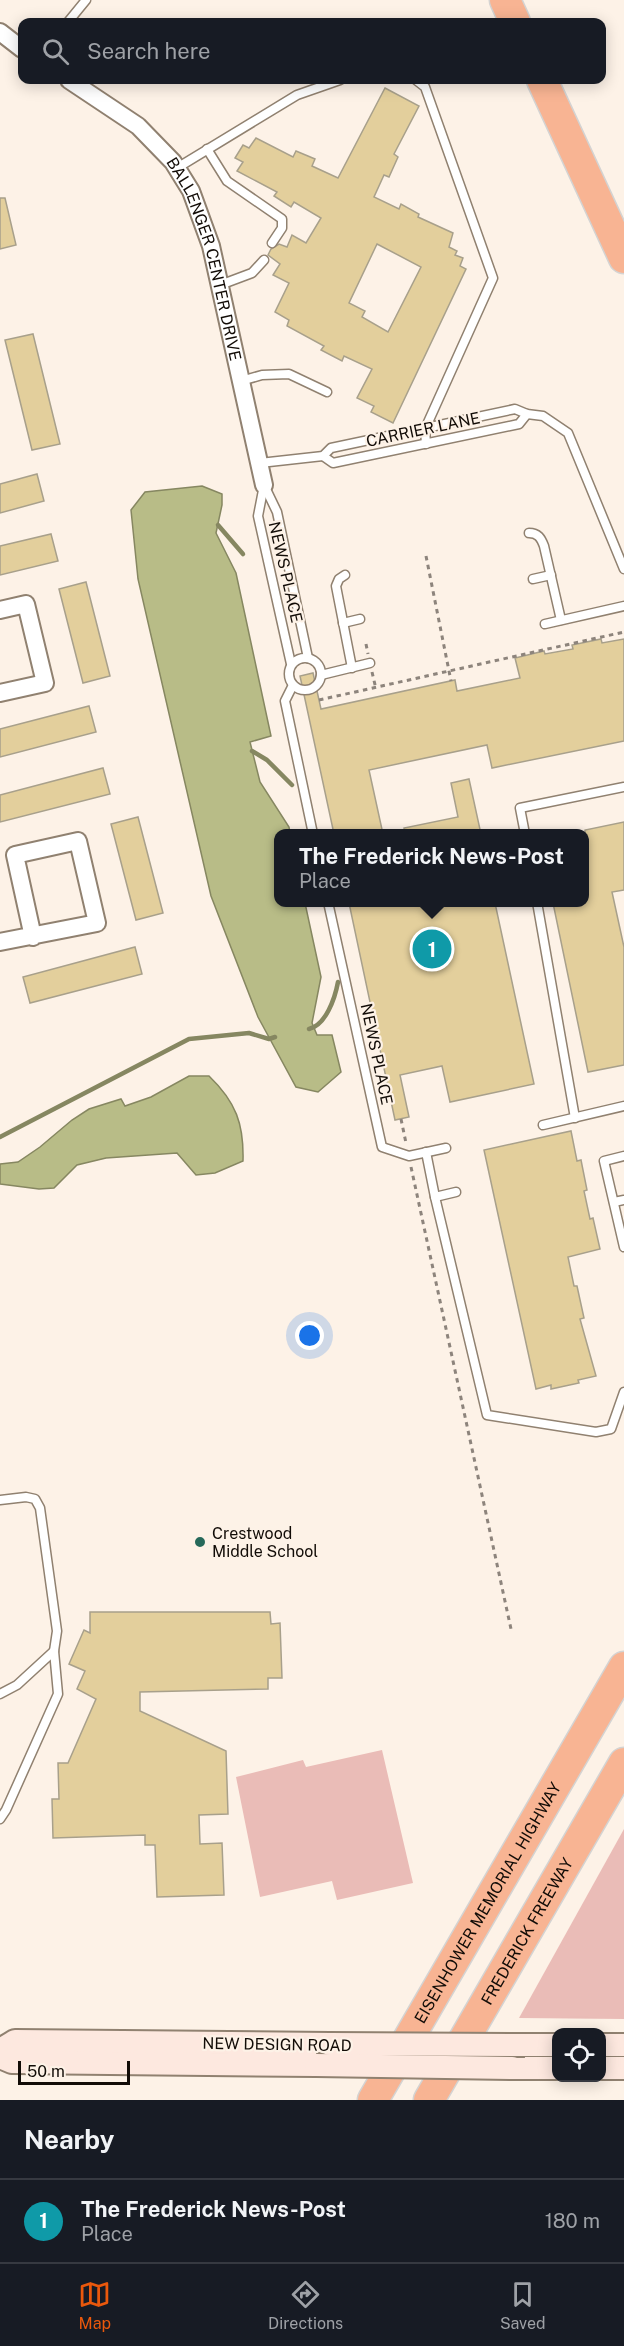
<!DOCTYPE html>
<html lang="en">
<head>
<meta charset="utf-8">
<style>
	body { margin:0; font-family:"Public Sans",sans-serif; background:#242831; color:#f1f3f6 }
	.controls { position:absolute; right:18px; bottom:18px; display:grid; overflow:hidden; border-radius:12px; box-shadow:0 3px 15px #0003 }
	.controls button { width:54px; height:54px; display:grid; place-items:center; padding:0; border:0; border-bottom:2px solid #363941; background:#171b24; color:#f1f3f6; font:30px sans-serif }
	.scale { position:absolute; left:18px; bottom:15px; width:112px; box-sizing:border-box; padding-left:6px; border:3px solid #120c07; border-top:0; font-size:16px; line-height:21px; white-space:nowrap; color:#120c07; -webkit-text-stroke:4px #fdf2e7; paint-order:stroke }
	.you { position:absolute; left:310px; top:1336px; width:21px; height:21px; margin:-15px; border:4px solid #fff; border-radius:50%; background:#1a73e8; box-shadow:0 0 0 9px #1a73e833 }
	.badge { display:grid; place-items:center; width:39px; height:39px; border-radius:50%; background:#ea580c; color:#fff; font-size:20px; font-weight:700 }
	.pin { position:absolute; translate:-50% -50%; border:3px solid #fff; box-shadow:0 2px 6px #0006 }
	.popup { position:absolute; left:274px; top:829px; width:315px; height:78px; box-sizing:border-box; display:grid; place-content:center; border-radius:12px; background:#171b24; filter:drop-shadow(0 2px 4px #0005); font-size:20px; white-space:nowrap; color:#9ea1a6 }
	.popup b { font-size:22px; color:#f1f3f6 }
	.popup::after { content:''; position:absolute; left:50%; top:100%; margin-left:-12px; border:12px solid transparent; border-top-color:#171b24 }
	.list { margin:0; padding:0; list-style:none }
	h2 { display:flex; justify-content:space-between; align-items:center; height:78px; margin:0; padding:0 24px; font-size:26px }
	h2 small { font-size:20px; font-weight:400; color:#9ea1a6 }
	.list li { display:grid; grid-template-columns:39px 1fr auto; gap:18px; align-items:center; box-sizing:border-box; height:84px; padding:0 24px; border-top:2px solid #363941 }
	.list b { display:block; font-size:22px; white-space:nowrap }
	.list p { margin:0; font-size:20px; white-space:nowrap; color:#9ea1a6 }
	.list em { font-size:20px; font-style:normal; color:#9ea1a6 }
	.icon { flex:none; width:33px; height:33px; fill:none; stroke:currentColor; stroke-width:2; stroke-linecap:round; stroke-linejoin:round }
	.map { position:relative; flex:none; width:624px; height:2100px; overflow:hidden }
	.search { position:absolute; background:#171b24; box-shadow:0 3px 15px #0003; left:18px; right:18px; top:18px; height:66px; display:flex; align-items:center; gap:15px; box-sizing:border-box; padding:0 21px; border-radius:12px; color:#9ea1a6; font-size:22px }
	.sheet { height:162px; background:#171b24 }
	nav { display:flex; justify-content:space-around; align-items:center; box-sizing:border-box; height:84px; border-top:2px solid #363941; background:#171b24; font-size:16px; color:#9ea1a6 }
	nav a { display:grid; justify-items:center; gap:3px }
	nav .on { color:#ea580c }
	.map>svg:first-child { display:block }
</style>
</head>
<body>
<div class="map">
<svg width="624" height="2100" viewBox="0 0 624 2100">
	<rect width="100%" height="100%" fill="#fdf2e7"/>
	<!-- green -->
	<g fill="#eabcb7">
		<polygon points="382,1750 413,1883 337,1900 332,1881 260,1897 236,1777 303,1760 306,1767"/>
		<polygon points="624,1829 624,2019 519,2018"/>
	</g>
	<!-- water -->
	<g fill="#b8bc87" stroke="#868761" stroke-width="1.5">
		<polygon points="202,486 222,494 222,505 216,533 236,573 271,736 250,742 260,782 289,827 290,833 279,834 279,902 305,903 321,977 312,1023 317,1035 332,1035 341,1072 318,1092 296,1087 258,1017 211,896 138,579 131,510 145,492"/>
		<path d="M189 1076H209C236 1102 244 1124 243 1161L215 1173 196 1175 177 1153 106 1158 77 1165 54 1188 39 1189 0 1184V1164L18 1162 40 1147 72 1120 89 1109 121 1099 125 1106 151 1097Z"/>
	</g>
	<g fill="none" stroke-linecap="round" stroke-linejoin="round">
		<!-- stream -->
		<g stroke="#868761" stroke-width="4.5">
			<polyline points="218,525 243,554"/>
			<polyline points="252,751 267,760 292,785"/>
			<path d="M309 1029C326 1025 335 998 338 982"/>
			<polyline points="0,1137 189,1039 249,1033 269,1039 275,1037"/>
		</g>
	</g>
	<!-- building -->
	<g fill="#e3cf9c" stroke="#a8a08b" stroke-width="1.5" fill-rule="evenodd">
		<path d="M385 88 419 106 394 154 398 157 389 177 384 175 374 197 399 209 401 204 419 214 418 217 453 233 449 247 457 251 455 255 463 258 460 266 466 269 393 423 371 412 374 406 357 398 372 369 344 356 342 361 321 350 324 346 287 326 289 320 275 312 289 283 273 275 280 264 268 255 271 249 279 244 287 247 292 235 306 243 321 218 294 202 291 207 274 196 277 192 237 171 243 162 235 158 243 145 249 148 256 138 293 157 296 151 315 159 312 166 338 178ZM377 244 421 267 388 332 362 317 365 311 349 303Z"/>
		<polygon points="0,198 5,198 16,245 0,249"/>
		<polygon points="33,334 60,444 32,450 5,340"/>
		<polygon points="37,474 44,501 0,513 0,484"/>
		<polygon points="51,534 58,561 0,575 0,546"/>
		<polygon points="86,582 110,676 83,683 59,589"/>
		<polygon points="601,639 602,643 624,639 624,741 492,768 487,745 369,770 383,834 334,834 300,676 313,673 321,709 455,680 457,691 520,678 515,658 544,651 545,654 573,649 572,645"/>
		<polygon points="89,706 96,732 0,757 0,729"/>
		<polygon points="103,768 110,794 0,822 0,795"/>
		<polygon points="469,779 481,834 405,834 404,828 458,817 451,783"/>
		<polygon points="138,817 163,913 136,920 111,824"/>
		<polygon points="624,822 624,890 612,892 624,947 624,1065 588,1072 553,903 585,903 585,830"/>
		<polygon points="349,903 495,903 534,1084 450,1102 442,1066 400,1075 409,1117 395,1120"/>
		<polygon points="135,947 142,974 30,1003 23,977"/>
		<polygon points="571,1131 577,1161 581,1160 587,1190 584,1191 590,1219 593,1218 600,1249 568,1257 574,1286 577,1286 584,1318 580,1319 596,1376 578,1380 579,1383 551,1389 551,1385 536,1389 484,1150"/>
		<polygon points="90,1612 270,1612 271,1624 280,1623 282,1678 268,1678 268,1689 140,1692 140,1711 226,1751 228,1814 199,1815 200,1844 222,1843 224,1895 157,1897 155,1845 145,1845 145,1835 53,1838 52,1799 59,1799 58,1763 68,1763 96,1699 77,1689 85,1671 69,1664 84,1630 90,1633"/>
	</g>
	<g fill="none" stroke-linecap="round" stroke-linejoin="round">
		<defs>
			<g id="lane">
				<polyline points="68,22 86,0"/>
				<polyline points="416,80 425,87 493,278 425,429 426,444"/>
				<polyline points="207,149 227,181 282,219 282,228 272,243"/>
				<polyline points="177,168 297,95 340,80"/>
				<polyline points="220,285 252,273 264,260"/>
				<polyline points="241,381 262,375 289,374 327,392"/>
				<polyline points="323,456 333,463 519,424 527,414"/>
				<polyline points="260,463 323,456 331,448 515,409 527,414 543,416 568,433 624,569"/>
				<polyline points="264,485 258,516 291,664"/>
				<polyline points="264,485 277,512 308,658"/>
				<path d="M529 533C538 533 541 538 544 546L561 620"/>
				<polyline points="345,575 339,579 336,586 352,668"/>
				<polyline points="533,579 551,575"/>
				<polyline points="343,623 360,619"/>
				<polyline points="545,624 624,606"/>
				<circle cx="305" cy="674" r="16"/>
				<polyline points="321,675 370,663"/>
				<polyline points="293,685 285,701 313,834"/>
				<polyline points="525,834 520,808 624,787"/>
				<polyline points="328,902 382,1147 409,1156 446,1148"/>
				<polyline points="537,902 575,1118"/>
				<polyline points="543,1125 624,1106"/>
				<polyline points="426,1152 435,1197 487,1415 596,1432 611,1429 624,1392"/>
				<polyline points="624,1156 604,1161 624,1247"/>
				<polyline points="435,1197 456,1192"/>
				<polyline points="614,1202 624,1200"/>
				<polyline points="0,1500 26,1497 35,1499 40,1508 57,1631 54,1651 58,1694 6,1810 0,1819"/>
				<polyline points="0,1694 17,1685 54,1651"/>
			</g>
			<g id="street">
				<polyline points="0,32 22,49"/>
				<path id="s1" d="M69 80 138 126 173 162 191 191 211 246 264 485"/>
				<polyline points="0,610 26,604 45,683 0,693"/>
				<polyline points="0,942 97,923 78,841 15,855 33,937"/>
			</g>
			<g id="secondary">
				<polyline points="525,2045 556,2045"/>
				<polyline points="602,2045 624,2045"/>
				<polyline points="0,2050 15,2041 330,2044"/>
				<polyline points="0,2057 12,2062 316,2065"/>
				<polyline points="512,2068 556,2068"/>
				<polyline points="602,2068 624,2068"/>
			</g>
			<g id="highway">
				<polyline points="505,0 515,22"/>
				<polyline points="542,80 624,258"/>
				<path id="s2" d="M373 2100 624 1667"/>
				<path id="s3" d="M429 2100 624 1763"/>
			</g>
		</defs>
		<!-- lane casing -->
		<use href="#lane" stroke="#908170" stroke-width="11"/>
		<!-- street casing -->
		<use href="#street" stroke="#908170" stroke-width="20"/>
		<!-- secondary casing -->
		<use href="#secondary" stroke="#908170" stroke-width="26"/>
		<!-- highway casing -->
		<use href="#highway" stroke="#d4d3d2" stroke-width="33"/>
		<!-- path -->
		<g stroke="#8d847c" stroke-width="3" stroke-dasharray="4.5 4.5" stroke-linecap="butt">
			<polyline points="426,556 451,681"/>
			<polyline points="366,644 368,654"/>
			<polyline points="372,672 376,689"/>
			<polyline points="319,700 624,632"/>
			<polyline points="401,1119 406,1143"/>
			<polyline points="411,1167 511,1629"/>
		</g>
		<!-- lane -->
		<use href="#lane" stroke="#fff" stroke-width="8"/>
		<!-- street -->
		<use href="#street" stroke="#fff" stroke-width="16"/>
		<!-- secondary -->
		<use href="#secondary" stroke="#fde8df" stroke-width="22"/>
		<!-- highway -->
		<use href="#highway" stroke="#f8b493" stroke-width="30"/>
		<defs>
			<g id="secondary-bridge">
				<polyline points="330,2044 525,2045"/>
				<polyline points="316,2065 512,2068"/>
			</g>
		</defs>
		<!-- secondary-bridge casing -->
		<use href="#secondary-bridge" stroke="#908170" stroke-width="26" stroke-linecap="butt"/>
		<!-- secondary-bridge -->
		<use href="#secondary-bridge" stroke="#fde8df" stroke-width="22"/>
	</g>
	<!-- markers -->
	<circle fill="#26695a" stroke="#fdf2e7" stroke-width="2" cx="200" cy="1542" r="6"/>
	<g text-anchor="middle" stroke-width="4.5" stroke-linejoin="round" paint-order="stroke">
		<!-- street labels -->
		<g font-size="16" fill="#120c07" stroke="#fdf2e7">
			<text dy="6" stroke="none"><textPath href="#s1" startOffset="236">BALLENGER CENTER DRIVE</textPath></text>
			<text transform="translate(423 429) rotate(-12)" y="6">CARRIER LANE</text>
			<text transform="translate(286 572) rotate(77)" y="6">NEWS PLACE</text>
			<text transform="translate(377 1054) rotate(78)" y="6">NEWS PLACE</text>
			<text dy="6" stroke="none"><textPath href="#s2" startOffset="228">EISENHOWER MEMORIAL HIGHWAY</textPath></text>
			<text dy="6" stroke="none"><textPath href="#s3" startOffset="195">FREDERICK FREEWAY</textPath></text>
			<text transform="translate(277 2044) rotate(1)" y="6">NEW DESIGN ROAD</text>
		</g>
		<!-- poi labels -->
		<g font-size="16" fill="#120c07" stroke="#fdf2e7" text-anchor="start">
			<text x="212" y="1539">Crestwood<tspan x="212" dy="18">Middle School</tspan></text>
		</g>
	</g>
</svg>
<div class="controls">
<button><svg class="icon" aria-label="locate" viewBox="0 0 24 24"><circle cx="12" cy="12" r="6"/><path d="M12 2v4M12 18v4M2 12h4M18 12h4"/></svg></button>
</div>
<div class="scale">50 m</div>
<div class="you"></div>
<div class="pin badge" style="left:432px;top:949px;background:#0f9aa8">1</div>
<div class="popup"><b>The Frederick News-Post</b>Place</div>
<div class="search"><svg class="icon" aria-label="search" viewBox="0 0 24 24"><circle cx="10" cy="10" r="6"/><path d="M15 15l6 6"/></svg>Search here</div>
</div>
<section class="sheet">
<h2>Nearby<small></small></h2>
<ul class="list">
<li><span class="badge" style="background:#0f9aa8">1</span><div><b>The Frederick News-Post</b><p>Place</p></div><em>180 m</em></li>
</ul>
</section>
<nav>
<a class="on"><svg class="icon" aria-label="map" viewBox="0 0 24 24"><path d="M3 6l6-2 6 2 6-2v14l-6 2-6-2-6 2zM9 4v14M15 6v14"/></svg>Map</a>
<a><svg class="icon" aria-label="directions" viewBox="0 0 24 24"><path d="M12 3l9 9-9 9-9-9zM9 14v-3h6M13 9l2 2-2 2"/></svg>Directions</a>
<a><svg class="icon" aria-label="saved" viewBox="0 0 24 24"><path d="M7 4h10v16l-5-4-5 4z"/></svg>Saved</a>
</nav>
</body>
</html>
